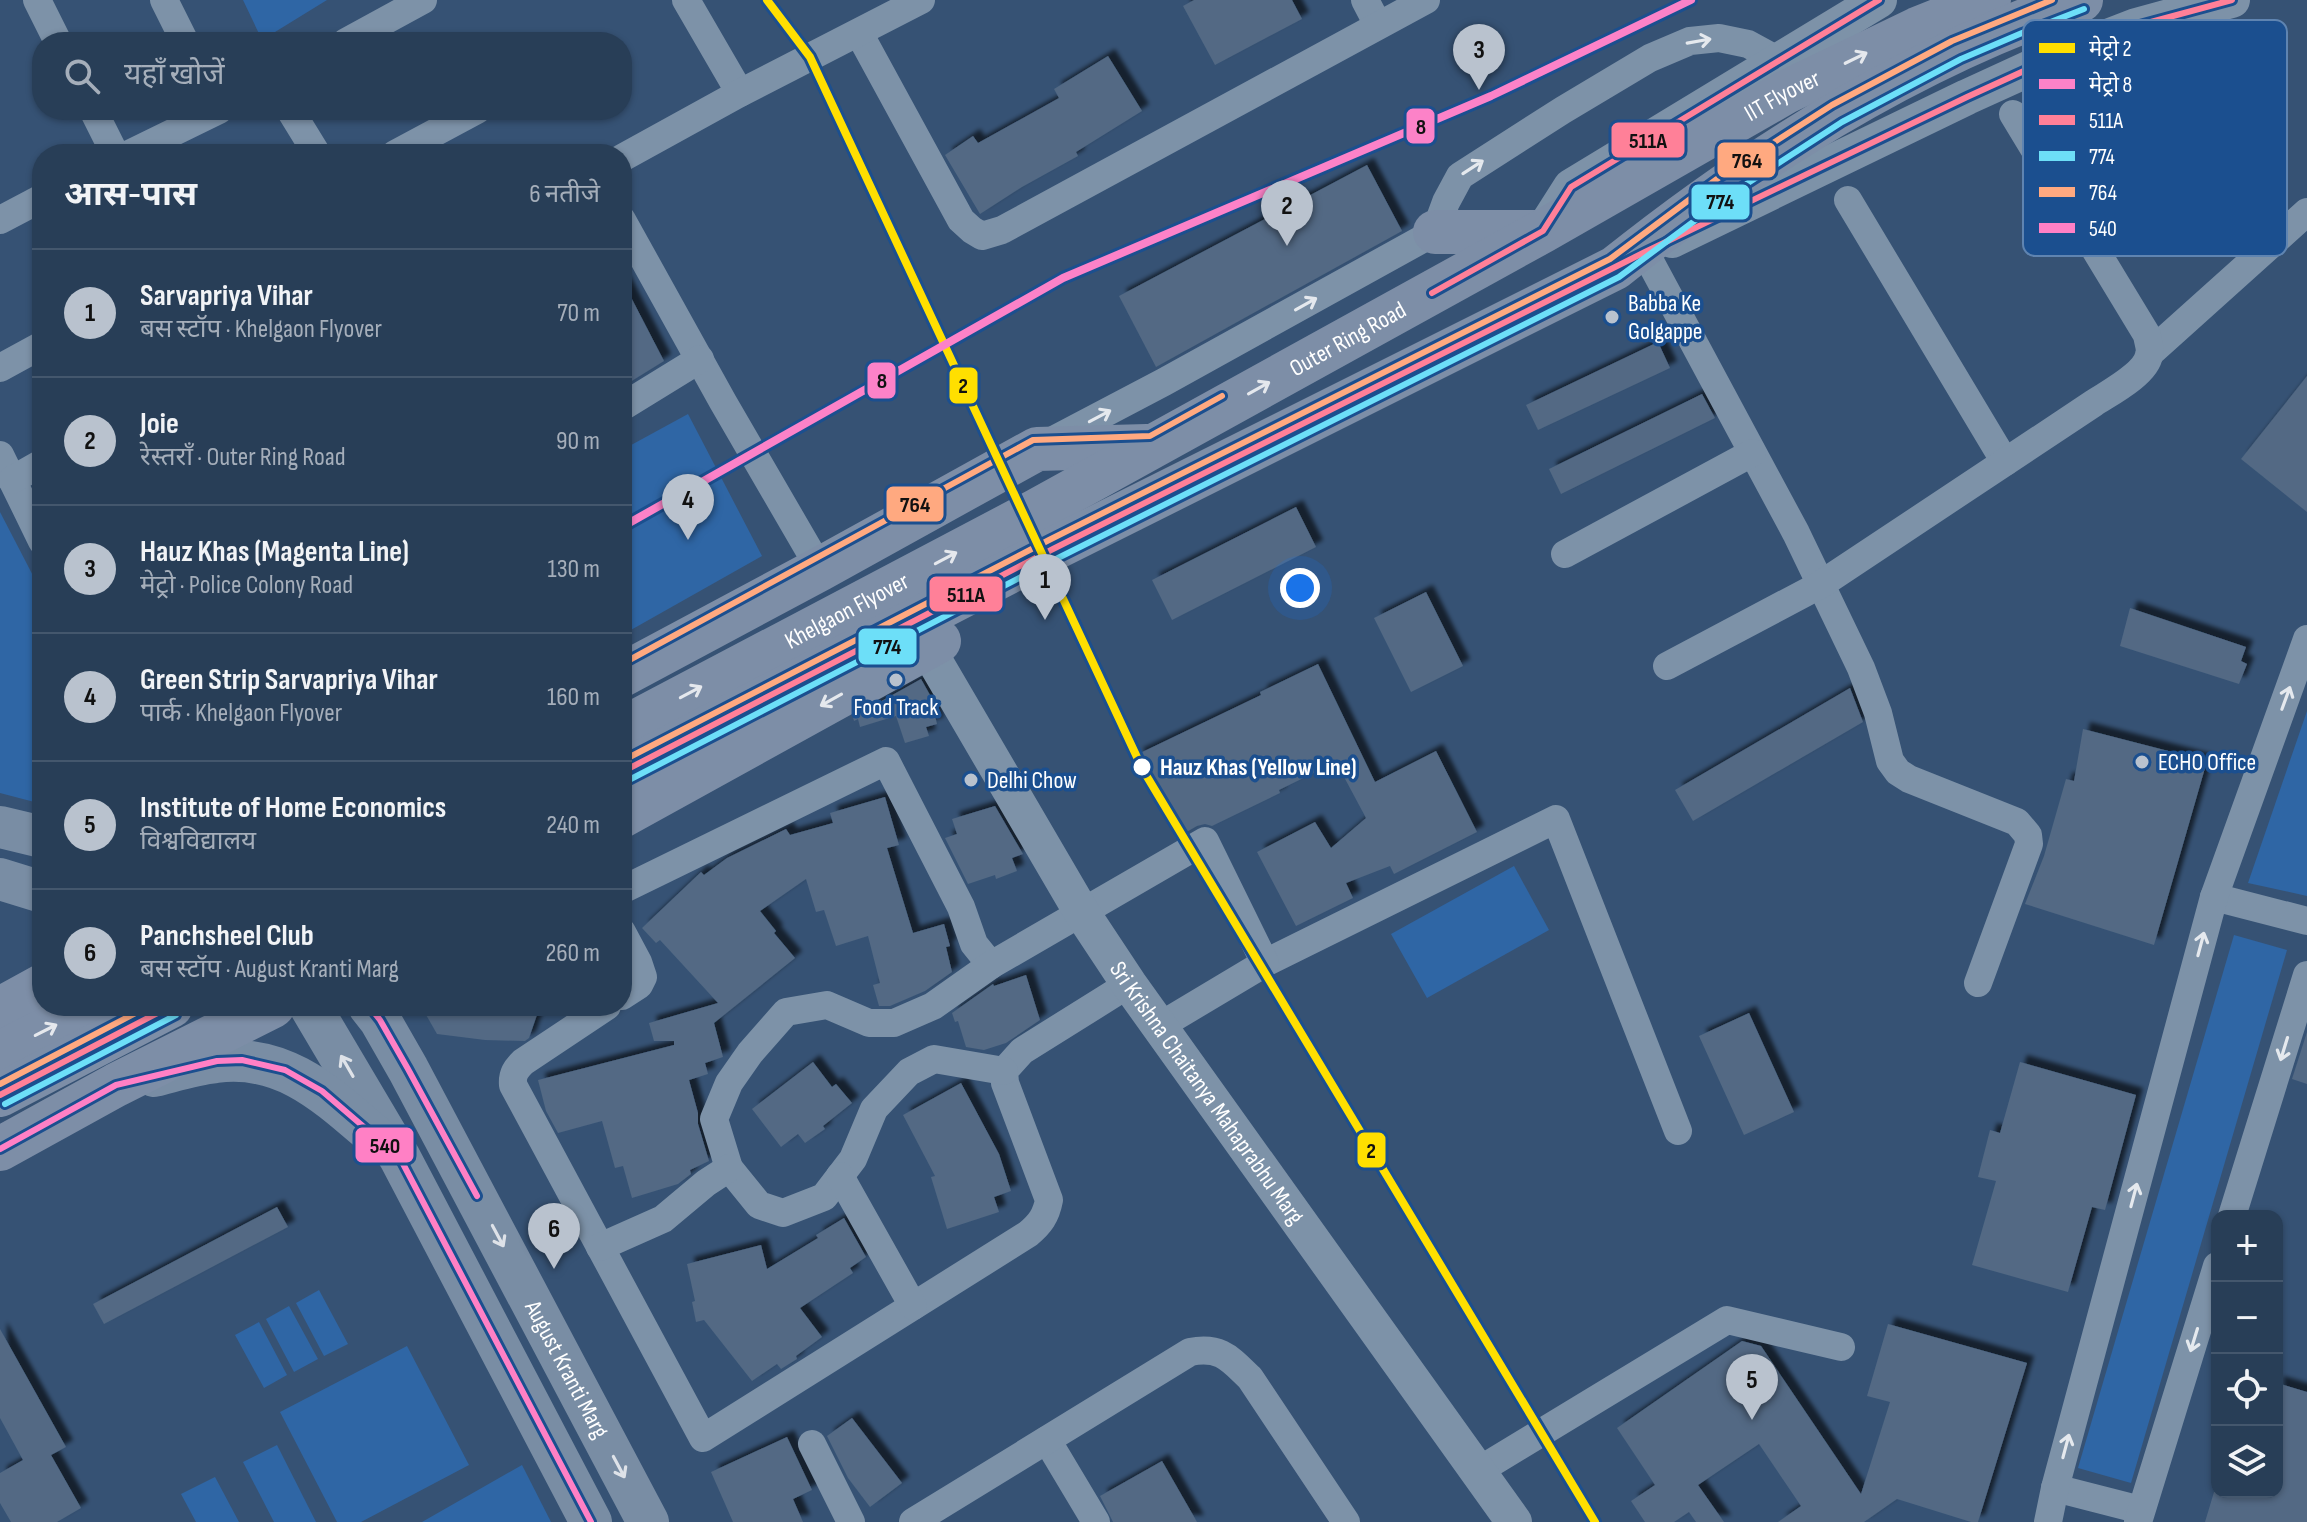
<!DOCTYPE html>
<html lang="hi">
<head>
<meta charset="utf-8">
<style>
	body { margin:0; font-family:"Sofia Sans Condensed","Noto Sans Devanagari",sans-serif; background:#30455d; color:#f1f3f6 }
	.controls { position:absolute; right:24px; bottom:24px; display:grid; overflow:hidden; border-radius:16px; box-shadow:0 2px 6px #0004 }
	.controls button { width:72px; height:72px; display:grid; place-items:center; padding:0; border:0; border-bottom:2px solid #44576d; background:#283e57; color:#f1f3f6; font:40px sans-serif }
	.you { position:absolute; left:1300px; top:588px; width:28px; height:28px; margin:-20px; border:6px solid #fff; border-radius:50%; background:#1a73e8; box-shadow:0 0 0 12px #1a73e833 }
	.badge { display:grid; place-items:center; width:52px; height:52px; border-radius:50%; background:#b9c2ce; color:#111; font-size:26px; font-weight:700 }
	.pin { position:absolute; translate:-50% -66px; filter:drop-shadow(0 2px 4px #0008) }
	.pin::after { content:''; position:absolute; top:42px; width:28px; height:24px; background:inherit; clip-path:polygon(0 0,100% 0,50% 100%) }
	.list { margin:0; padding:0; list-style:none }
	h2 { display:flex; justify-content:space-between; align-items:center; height:104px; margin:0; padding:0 32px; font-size:34px }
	h2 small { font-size:26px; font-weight:400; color:#a5aeba }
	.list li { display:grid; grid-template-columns:52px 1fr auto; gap:24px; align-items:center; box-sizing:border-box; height:128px; padding:0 32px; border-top:2px solid #44576d }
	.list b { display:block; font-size:30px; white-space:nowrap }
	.list p { margin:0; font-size:26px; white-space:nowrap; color:#a5aeba }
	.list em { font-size:26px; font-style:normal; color:#a5aeba }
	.icon { flex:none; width:44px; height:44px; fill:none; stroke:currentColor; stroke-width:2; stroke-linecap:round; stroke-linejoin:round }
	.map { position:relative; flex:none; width:2307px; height:1522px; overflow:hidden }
	.search { position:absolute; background:#283e57; box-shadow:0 2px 6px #0004; left:32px; top:32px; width:600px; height:88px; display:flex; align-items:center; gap:20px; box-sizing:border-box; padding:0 28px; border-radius:32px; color:#a5aeba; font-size:30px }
	.panel { position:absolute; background:#283e57; box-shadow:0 2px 6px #0004; left:32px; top:144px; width:600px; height:872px; border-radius:32px }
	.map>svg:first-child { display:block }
</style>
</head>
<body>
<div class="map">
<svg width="2307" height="1522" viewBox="0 0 2307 1522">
	<defs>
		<filter id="shadow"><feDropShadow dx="7" dy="-7" stdDeviation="2" flood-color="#0009"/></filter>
	</defs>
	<rect width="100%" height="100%" fill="#365274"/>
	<!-- green -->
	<g fill="#2f66a5">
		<polygon points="243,0 327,0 262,40"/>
		<polygon points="688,414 762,556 622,635 622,450"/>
		<polygon points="0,512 42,593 42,804 0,793"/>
		<polygon points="2307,711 2307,896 2248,883"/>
		<polygon points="1514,866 1549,930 1427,998 1391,934"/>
		<polygon points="2234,935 2287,950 2131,1483 2078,1468"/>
		<polygon points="319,1290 348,1344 324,1356 296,1303"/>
		<polygon points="289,1306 318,1359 294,1372 266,1319"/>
		<polygon points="259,1322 287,1375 264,1388 235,1335"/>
		<polygon points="407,1346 469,1465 361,1522 337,1522 280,1412"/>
		<polygon points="277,1445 316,1522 274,1522 243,1462"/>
		<polygon points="522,1465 551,1522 422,1522"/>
		<polygon points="215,1477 239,1522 196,1522 181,1494"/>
	</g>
	<!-- building -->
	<g fill="#526984" filter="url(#shadow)">
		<polygon points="1194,0 1292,0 1302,19 1215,65 1183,6"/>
		<polygon points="1108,56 1142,111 1076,152 1078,156 1022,187 980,214 945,155 973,136 978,143 1059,98 1054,89"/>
		<polygon points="1367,165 1402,231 1156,367 1119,296"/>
		<polygon points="622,280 664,361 622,387"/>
		<polygon points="1658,342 1670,368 1538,430 1526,405"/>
		<polygon points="2307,376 2307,512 2241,459"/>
		<polygon points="1702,394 1715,418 1561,494 1549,469"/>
		<polygon points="1296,507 1316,547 1172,620 1152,580"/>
		<polygon points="1426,592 1463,666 1411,692 1374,618"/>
		<polygon points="2130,608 2246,647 2241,661 2247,664 2239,684 2120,646"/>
		<polygon points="1318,664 1375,782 1436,751 1477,832 1394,874 1390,866 1346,883 1353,898 1296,926 1257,852 1315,822 1331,848 1366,818 1336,762 1279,790 1280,793 1212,826 1205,824 1197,826 1176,838 1136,755 1261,695 1260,692"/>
		<polygon points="921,679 930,695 937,724 926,727 929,736 905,743 896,716 860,727 858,719 854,721 853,717"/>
		<polygon points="1850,688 1863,722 1693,821 1675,790"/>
		<polygon points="2083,729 2207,761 2154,945 2025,904 2044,856 2066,779 2074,781"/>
		<polygon points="885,797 899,845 887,848 913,933 944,924 950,946 946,947 952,972 925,991 890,1006 879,1006 873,985 880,983 868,936 836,946 824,910 816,912 806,879 760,911 776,931 774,933 795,958 714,1023 723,1057 705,1063 708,1074 689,1080 698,1113 698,1124 709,1161 690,1170 691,1174 678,1184 632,1198 623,1166 615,1168 602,1121 558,1133 546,1111 538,1080 674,1045 674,1041 654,1041 649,1023 718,1003 660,940 656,943 642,928 701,872 704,875 727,858 786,829 790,835 833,823 830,813"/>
		<polygon points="995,806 1023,854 1012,858 1017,871 996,879 995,875 968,884 945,838 957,834 952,819"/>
		<polygon points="1026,975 1040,1020 1006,1043 984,1050 966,1047 958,1021 955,1022 952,1013 993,984 994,986"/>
		<polygon points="421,1006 540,1006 529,1038 525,1041 485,1040 437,1034"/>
		<polygon points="1749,1013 1794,1112 1744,1135 1699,1036"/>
		<polygon points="2307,1032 2307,1084 2292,1079"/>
		<polygon points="813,1062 832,1087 836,1084 852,1103 823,1126 825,1129 805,1143 798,1134 781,1147 752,1109"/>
		<polygon points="2020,1062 2136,1095 2105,1210 2092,1207 2068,1292 1972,1265 1996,1181 1978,1177 1990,1130 2000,1133"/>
		<polygon points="961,1083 999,1154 1011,1191 994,1197 999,1212 947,1229 931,1177 935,1176 903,1115"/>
		<polygon points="277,1207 288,1227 104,1324 93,1304"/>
		<polygon points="844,1218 866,1257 850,1268 853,1273 800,1308 822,1337 796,1356 797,1359 781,1369 777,1364 752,1381 704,1320 696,1322 692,1302 695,1301 687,1264 761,1245 767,1269 818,1238 816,1235"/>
		<polygon points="1888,1324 2027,1363 1978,1522 1971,1522 1897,1499 1864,1522 1778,1522 1801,1506 1759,1444 1698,1485 1724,1522 1696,1522 1689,1512 1674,1522 1645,1522 1631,1501 1655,1485 1617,1428 1742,1341 1761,1346 1861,1494 1890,1402 1867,1396"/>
		<polygon points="0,1329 66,1447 51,1455 81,1508 57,1522 11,1522 0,1503 0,1473 23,1460 0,1418"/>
		<polygon points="2277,1383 2307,1392 2307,1522 2205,1522 2214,1492 2277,1492"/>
		<polygon points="852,1418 902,1483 870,1507 848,1478 827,1436"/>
		<polygon points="787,1437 812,1490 793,1499 803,1522 733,1522 711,1472"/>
		<polygon points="1162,1461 1197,1522 1113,1522 1100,1496"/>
	</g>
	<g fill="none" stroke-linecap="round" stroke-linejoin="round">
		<!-- minor -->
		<g stroke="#7d92a8" stroke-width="28">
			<polyline points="37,0 58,42"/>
			<polyline points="164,0 185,42"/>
			<polyline points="686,0 740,93"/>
			<polyline points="1365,0 1378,25"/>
			<polyline points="859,33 961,220 972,230 982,236 1002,230 1426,0"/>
			<polyline points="346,42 423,0"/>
			<polyline points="93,110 115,154"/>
			<polyline points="290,110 317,154"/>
			<polyline points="129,154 219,110"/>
			<polyline points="395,154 477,110"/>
			<polyline points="622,158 740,93 921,0"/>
			<polyline points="1848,200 2005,462"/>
			<polyline points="0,220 42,198"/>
			<polyline points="622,220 723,402 820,569"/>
			<polyline points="1645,252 1796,533 1861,668 1878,713 1890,761 1898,772 1909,779 2017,822 2028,835 2029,844 1978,983"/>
			<polyline points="2150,353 2307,212"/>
			<polyline points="0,368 42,345"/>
			<polyline points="622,407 700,359"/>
			<polyline points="1048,443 1164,382 1435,232 1446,202 1460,176 1563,110 1650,58 1690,41 1719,38 1748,44 1779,61"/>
			<polyline points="0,455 42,541"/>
			<polyline points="12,480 42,463"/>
			<polyline points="1565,554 1752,453"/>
			<path d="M1667 666 1820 585 2094 403C2109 393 2146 374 2149 355 2151 349 2148 342 2147 335L2013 114"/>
			<polyline points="622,890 886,761 961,907 974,944 991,965"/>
			<polyline points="2214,897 2307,921"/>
			<polyline points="622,932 638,962 643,977 639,985 622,996"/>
			<path d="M607 1006 523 1062C516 1069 512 1074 513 1085L703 1438 1028 1234C1040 1224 1046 1216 1049 1200L1005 1083 1004 1071 1022 1051 1129 984"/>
			<polyline points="1158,1027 1265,963 1556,819 1678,1131"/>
			<polyline points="1004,1071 934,1059 909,1072 874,1109 853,1159 824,1197 783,1213 759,1205 729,1168 714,1119 729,1083 750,1053 786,1012 827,1005 869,1023 894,1023 933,1006 991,965 1205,841 1265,963"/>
			<polyline points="840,1176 913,1306"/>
			<polyline points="2232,1216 2307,975"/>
			<polyline points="600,1247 663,1219 706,1183 729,1168"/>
			<polyline points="1047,1440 1096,1522"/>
			<polyline points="812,1444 851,1522"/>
			<polyline points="1478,1471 1727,1320 1841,1347"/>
			<polyline points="2055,1488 2141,1510"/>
			<path d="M913 1522 1190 1352C1221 1346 1230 1359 1250 1378L1346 1522"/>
			<polyline points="2048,1522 2055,1488 2214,897 2307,639"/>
			<polyline points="2138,1522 2217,1266"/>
		</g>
		<!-- tertiary -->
		<g stroke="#7d92a8" stroke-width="36">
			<polyline points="1543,231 1571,187 1879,0"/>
			<polyline points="1672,240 1967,97 2048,60 2136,26 2232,0"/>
			<path id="s1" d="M927 648 1082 913 1129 984 1514 1522"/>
		</g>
		<!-- secondary -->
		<g stroke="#798da4" stroke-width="42">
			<polyline points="0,827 42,837"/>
			<polyline points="0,879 42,892"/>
			<polyline points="310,1006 400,1158 591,1522"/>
			<path id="s2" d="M369 1006 380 1020 408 1069 648 1522"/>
			<path d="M154 1076C174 1071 195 1064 216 1062 284 1053 327 1095 375 1136"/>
		</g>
		<!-- primary -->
		<g stroke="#7d8ea7" stroke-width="44">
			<polyline points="1435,232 1537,232"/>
			<polyline points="622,675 820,569 1037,449 1147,446"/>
			<path id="s3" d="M622 729 1034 512 1543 231 1786 92 1917 29 1989 0"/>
			<path d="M622 772 1053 549 1615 268C1754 157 1912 57 2081 0"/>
			<polyline points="622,816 939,641"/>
			<polyline points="0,1009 42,986"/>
			<polyline points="0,1149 116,1085 273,1006"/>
		</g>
		<!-- primary-bridge -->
		<g stroke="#7d8ea7" stroke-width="44">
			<polyline points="0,1053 92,1006"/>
			<polyline points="0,1095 171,1006"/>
		</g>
		<defs>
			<g id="bus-1">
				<polyline points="1432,293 1543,231 1571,187 1879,0"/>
				<polyline points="622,772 1053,549 1645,252 1967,97 2048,60 2136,26 2232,0"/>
				<polyline points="0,1095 171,1006"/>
			</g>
			<g id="bus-2">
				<polyline points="627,781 1058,558 1619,277 1728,196 1842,122 1961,59 2022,33 2084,9"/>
				<polyline points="5,1104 176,1015"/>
			</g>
			<g id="bus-3">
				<polyline points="622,664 1033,440 1150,436 1222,396"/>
				<polyline points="622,761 1049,540 1610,259 1717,179 1832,105 1952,41 2052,0"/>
				<polyline points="0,1084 149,1006"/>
			</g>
			<g id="bus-4">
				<polyline points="369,1006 380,1020 408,1069 477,1196"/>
				<polyline points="0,1149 116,1085 217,1061 242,1060 285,1070 322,1091 400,1158 591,1522"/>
			</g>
		</defs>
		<!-- bus-1 casing -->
		<use href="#bus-1" stroke="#1b4f8f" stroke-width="12"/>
		<!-- bus-2 casing -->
		<use href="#bus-2" stroke="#1b4f8f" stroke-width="12"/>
		<!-- bus-3 casing -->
		<use href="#bus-3" stroke="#1b4f8f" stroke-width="12"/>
		<!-- bus-4 casing -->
		<use href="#bus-4" stroke="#1b4f8f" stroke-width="12"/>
		<!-- bus-1 -->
		<use href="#bus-1" stroke="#ff8098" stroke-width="6"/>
		<!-- bus-2 -->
		<use href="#bus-2" stroke="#6ddff8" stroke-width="6"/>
		<!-- bus-3 -->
		<use href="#bus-3" stroke="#ffa980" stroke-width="6"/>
		<!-- bus-4 -->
		<use href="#bus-4" stroke="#ff80c5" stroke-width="6"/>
		<defs>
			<polyline id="metro-1" points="767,0 810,57 1143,770 1595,1522"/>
			<polyline id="metro-2" points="622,527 1063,278 1491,96 1691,0"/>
		</defs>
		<!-- metro-1 casing -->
		<use href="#metro-1" stroke="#1b4f8f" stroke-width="14"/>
		<!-- metro-2 casing -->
		<use href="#metro-2" stroke="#1b4f8f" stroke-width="14"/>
		<!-- metro-1 -->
		<use href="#metro-1" stroke="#ffdf00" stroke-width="8"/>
		<!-- metro-2 -->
		<use href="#metro-2" stroke="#fc82c8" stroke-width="8"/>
	</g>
	<!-- one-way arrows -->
	<defs><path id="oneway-shaft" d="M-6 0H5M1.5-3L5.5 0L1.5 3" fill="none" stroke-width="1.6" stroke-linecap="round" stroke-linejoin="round" transform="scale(2)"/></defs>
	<g stroke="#e5e9ee">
		<use href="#oneway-shaft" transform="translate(1699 41) rotate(-10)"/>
		<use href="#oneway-shaft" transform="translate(1473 167) rotate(-33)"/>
		<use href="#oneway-shaft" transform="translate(1306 304) rotate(-29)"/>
		<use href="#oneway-shaft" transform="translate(1100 416) rotate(-28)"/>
		<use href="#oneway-shaft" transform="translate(2286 698) rotate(-70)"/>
		<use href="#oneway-shaft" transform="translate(2201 944) rotate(-75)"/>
		<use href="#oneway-shaft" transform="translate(2284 1049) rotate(107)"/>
		<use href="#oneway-shaft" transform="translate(2134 1195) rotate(-75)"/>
		<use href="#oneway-shaft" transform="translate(2194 1340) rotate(107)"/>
		<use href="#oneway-shaft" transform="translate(2066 1446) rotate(-75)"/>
	</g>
	<g stroke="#e5e8ed">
		<use href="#oneway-shaft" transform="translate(1856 58) rotate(-26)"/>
		<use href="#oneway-shaft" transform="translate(1259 388) rotate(-29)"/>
		<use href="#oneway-shaft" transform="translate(946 558) rotate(-28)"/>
		<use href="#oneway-shaft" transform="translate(691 692) rotate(-28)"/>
		<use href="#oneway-shaft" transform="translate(831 700) rotate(151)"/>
		<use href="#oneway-shaft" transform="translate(46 1030) rotate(-27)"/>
	</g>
	<g stroke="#dee2e8">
		<use href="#oneway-shaft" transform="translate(347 1066) rotate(-120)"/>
		<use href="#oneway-shaft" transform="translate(498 1236) rotate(62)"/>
		<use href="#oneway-shaft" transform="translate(619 1467) rotate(62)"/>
	</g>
	<!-- markers -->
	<g fill="#b9c2ce" stroke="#1b4f8f" stroke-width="3">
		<circle cx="1612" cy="317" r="8"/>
		<circle cx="896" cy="680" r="8"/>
		<circle cx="2142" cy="762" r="8"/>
		<circle cx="971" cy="780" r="8"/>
	</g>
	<circle fill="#fff" stroke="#1b4f8f" stroke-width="3" cx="1142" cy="767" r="10"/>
	<g text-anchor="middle" stroke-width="7" stroke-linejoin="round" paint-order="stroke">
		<!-- street labels -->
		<g font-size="24" fill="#fff" stroke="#1b4f8f">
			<text dy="8" stroke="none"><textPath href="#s3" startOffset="1322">IIT Flyover</textPath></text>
			<text dy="8" stroke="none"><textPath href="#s3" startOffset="824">Outer Ring Road</textPath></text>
			<text dy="8" stroke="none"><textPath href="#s3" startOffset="254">Khelgaon Flyover</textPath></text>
			<text dy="8" stroke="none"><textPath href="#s1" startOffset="526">Sri Krishna Chaitanya Mahaprabhu Marg</textPath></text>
			<text dy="8" stroke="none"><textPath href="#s2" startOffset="414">August Kranti Marg</textPath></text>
		</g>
		<!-- poi labels -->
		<g font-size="24" fill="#fff" stroke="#1b4f8f" text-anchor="start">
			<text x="1628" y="311">Babba Ke<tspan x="1628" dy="28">Golgappe</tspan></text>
			<text x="896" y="715" text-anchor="middle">Food Track</text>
			<text x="2158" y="770">ECHO Office</text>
			<text x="987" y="788">Delhi Chow</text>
		</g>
		<!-- stop labels -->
		<g font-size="24" font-weight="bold" fill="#fff" stroke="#1b4f8f" text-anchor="start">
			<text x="1160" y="775">Hauz Khas (Yellow Line)</text>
		</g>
	</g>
	<!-- legend -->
	<rect x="2023" y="20" width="264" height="236" rx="12" fill="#1b4f8f" stroke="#5f84b1" stroke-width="2"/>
	<rect x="2039" y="43" width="36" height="10" fill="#ffdf00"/>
	<rect x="2039" y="79" width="36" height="10" fill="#fc82c8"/>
	<rect x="2039" y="115" width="36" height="10" fill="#ff8098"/>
	<rect x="2039" y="151" width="36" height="10" fill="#6ddff8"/>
	<rect x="2039" y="187" width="36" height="10" fill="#ffa980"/>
	<rect x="2039" y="223" width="36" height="10" fill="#ff80c5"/>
	<g font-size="22" fill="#fff">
		<text x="2089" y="56">मेट्रो 2</text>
		<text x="2089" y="92">मेट्रो 8</text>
		<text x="2089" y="128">511A</text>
		<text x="2089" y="164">774</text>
		<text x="2089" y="200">764</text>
		<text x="2089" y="236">540</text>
	</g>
	<g stroke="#1b4f8f" stroke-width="3">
		<rect x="1405" y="107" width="31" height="38" rx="8" fill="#fc82c8"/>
		<rect x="1610" y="121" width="76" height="38" rx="8" fill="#ff8098"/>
		<rect x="1716" y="141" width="61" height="38" rx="8" fill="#ffa980"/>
		<rect x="1690" y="183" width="61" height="38" rx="8" fill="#6ddff8"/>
		<rect x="866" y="361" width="31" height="39" rx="8" fill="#fc82c8"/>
		<rect x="948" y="366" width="31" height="39" rx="8" fill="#ffdf00"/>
		<rect x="885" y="485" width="60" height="38" rx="8" fill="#ffa980"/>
		<rect x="928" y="575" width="76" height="38" rx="8" fill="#ff8098"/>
		<rect x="857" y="627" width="61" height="39" rx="8" fill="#6ddff8"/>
		<rect x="354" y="1126" width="61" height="38" rx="8" fill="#ff80c5"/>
		<rect x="1356" y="1131" width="31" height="38" rx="8" fill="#ffdf00"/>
	</g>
	<g font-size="22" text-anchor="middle" font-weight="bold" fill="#111">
		<text x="1421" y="134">8</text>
		<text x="1648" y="148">511A</text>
		<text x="1747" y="168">764</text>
		<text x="1720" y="209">774</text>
		<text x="882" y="388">8</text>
		<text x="963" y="393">2</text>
		<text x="915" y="512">764</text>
		<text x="966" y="602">511A</text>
		<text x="887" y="654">774</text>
		<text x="385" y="1153">540</text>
		<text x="1371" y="1158">2</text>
	</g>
</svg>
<div class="controls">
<button>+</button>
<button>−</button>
<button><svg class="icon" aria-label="locate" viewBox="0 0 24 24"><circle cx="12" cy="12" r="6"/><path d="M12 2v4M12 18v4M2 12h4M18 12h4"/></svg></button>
<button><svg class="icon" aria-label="layers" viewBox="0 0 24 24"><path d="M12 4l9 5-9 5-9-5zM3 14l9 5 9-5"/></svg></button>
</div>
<div class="you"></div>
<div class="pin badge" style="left:1045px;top:620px">1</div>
<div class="pin badge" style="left:1287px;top:246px">2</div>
<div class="pin badge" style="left:1479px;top:90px">3</div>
<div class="pin badge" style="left:688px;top:540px">4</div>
<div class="pin badge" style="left:1752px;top:1420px">5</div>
<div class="pin badge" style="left:554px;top:1269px">6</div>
<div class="search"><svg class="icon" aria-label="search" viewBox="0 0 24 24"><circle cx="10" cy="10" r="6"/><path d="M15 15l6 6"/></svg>यहाँ खोजें</div>
<section class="panel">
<h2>आस-पास<small>6 नतीजे</small></h2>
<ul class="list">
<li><span class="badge">1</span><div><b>Sarvapriya Vihar</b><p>बस स्टॉप · Khelgaon Flyover</p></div><em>70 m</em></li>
<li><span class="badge">2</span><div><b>Joie</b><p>रेस्तराँ · Outer Ring Road</p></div><em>90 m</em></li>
<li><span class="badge">3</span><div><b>Hauz Khas (Magenta Line)</b><p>मेट्रो · Police Colony Road</p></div><em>130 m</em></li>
<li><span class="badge">4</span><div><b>Green Strip Sarvapriya Vihar</b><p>पार्क · Khelgaon Flyover</p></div><em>160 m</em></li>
<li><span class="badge">5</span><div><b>Institute of Home Economics</b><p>विश्वविद्यालय</p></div><em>240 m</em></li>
<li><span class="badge">6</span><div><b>Panchsheel Club</b><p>बस स्टॉप · August Kranti Marg</p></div><em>260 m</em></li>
</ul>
</section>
</div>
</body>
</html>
